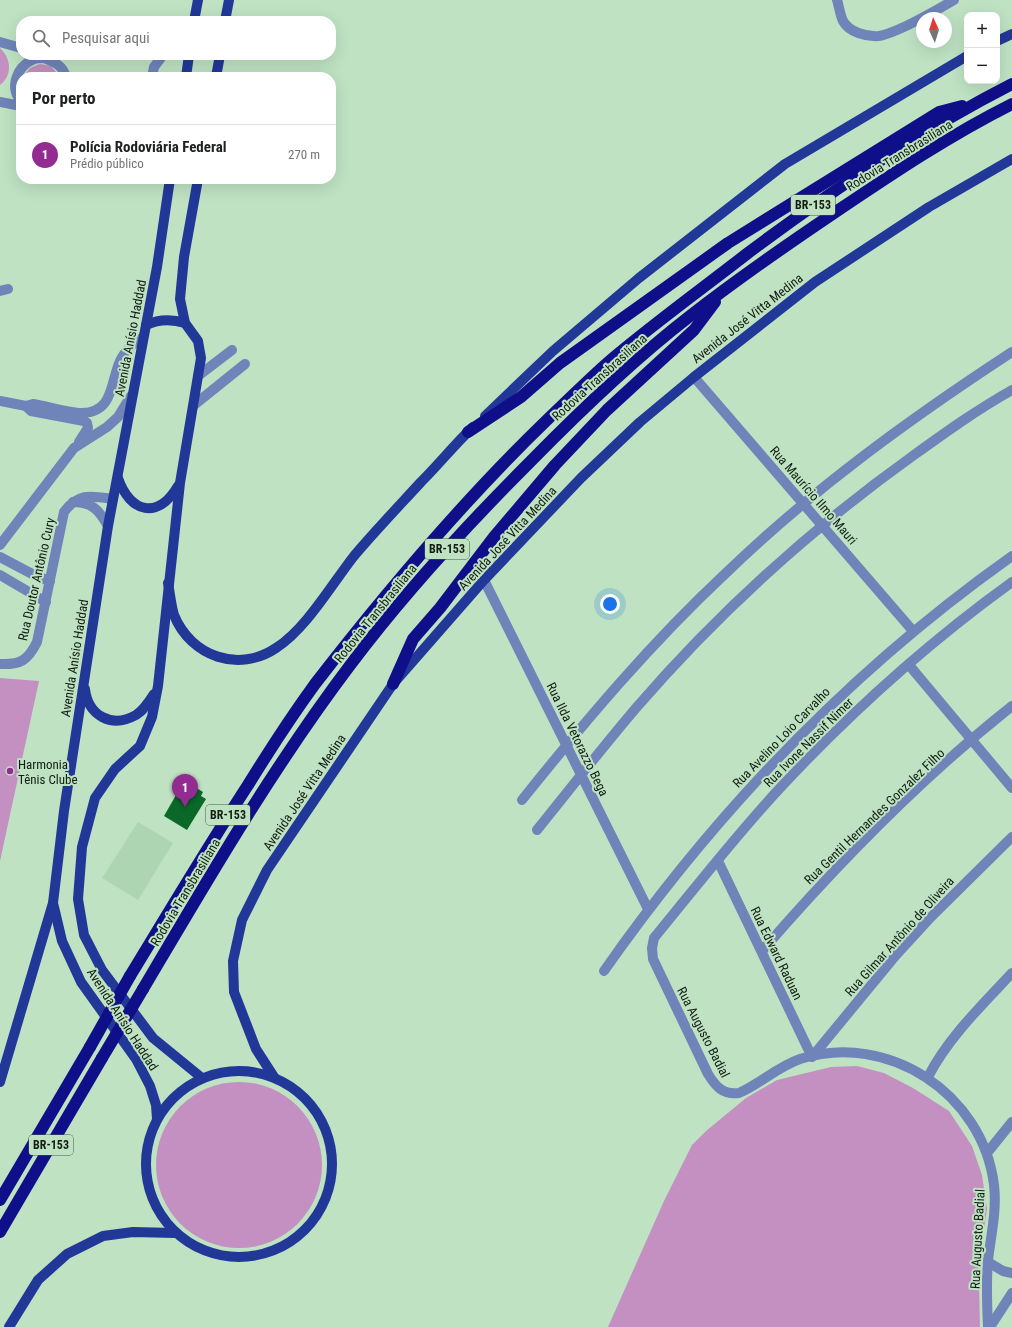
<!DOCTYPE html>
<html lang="pt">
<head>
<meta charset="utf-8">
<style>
	body { margin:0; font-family:"Roboto Condensed",sans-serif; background:#f2f2f2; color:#202124 }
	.controls { position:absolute; right:12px; top:12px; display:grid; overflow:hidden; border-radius:8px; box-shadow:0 4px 16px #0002 }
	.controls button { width:36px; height:36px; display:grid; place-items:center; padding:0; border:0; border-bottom:1px solid #e0e0e0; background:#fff; color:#202124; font:20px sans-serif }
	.compass { position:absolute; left:916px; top:12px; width:36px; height:36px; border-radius:50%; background:#fff; box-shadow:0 4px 16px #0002; rotate:356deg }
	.you { position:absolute; left:610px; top:604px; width:14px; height:14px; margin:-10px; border:3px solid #fff; border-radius:50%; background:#1a73e8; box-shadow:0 0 0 6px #1a73e833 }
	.badge { display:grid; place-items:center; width:26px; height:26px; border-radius:50%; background:#922c91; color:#fff; font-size:13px; font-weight:700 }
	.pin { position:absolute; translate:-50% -33px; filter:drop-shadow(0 1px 2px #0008) }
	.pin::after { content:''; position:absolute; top:21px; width:14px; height:12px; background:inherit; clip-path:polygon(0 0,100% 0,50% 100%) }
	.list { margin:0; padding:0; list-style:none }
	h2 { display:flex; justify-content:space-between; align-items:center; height:52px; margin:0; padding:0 16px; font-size:17px }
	h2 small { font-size:13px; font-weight:400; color:#757577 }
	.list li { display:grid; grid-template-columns:26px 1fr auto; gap:12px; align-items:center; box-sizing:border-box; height:60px; padding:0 16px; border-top:1px solid #e0e0e0 }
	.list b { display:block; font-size:15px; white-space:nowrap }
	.list p { margin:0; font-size:13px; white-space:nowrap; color:#757577 }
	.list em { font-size:13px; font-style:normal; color:#757577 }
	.icon { flex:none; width:22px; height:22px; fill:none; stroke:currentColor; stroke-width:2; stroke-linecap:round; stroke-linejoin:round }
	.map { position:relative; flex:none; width:1012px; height:1327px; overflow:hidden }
	.search { position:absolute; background:#fff; box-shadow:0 4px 16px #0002; left:16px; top:16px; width:320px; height:44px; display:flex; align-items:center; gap:10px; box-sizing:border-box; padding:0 14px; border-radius:16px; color:#757577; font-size:15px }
	.panel { position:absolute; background:#fff; box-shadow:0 4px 16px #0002; left:16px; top:72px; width:320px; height:112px; border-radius:16px }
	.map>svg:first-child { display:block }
</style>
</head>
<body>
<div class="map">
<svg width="1012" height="1327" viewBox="0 0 1012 1327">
	<rect width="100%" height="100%" fill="#bfe2c3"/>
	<!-- built -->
	<polygon fill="#add5b2" points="138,822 173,843 138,900 102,878"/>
	<!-- green -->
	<g fill="#c490c1">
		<path d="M0 48C11 58 13 75 0 85Z"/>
		<polygon points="40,64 51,66 60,77 23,77 30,68"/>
		<polygon points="0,678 39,681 0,861"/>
		<polygon points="857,1066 884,1073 913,1088 949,1111 972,1146 982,1175 987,1209 981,1248 979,1284 980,1327 608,1327 664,1201 692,1145 706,1131 746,1098 777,1080 831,1067"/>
		<circle cx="239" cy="1165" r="83"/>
	</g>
	<!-- building -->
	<polygon fill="#0a6829" points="190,784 203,792 201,796 206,799 187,830 164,816 176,795 181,798"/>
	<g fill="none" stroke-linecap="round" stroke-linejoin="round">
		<!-- minor -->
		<g stroke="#7084b9" stroke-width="10">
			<path d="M837 0C839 6 840 15 843 21 849 32 866 37 879 36 897 33 937 10 954 0"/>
			<polyline points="0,42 21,48"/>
			<path d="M39 56C51 61 62 63 66 77"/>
			<polyline points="152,77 154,67 163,55"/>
			<path d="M21 101C9 87 17 67 32 60 35 58 40 58 44 58"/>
			<polyline points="0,102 21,106"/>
			<polyline points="0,291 8,289"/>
			<polyline points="198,376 232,350"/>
			<polyline points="694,377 913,631"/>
			<path d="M0 401 26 406 33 404C47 406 68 413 82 413 114 412 110 383 120 361 125 350 133 344 143 337"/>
			<polyline points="194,405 245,364"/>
			<polyline points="26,406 31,411 84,421 87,423 88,428 79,442"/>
			<path d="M73 502C92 502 99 510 108 526"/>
			<polyline points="0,545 74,448 107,427 118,417 131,396"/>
			<polyline points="0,557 36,576 50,581"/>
			<polyline points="0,575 46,602"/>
			<polyline points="484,580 648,909"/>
			<path d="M0 664C21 665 28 660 37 642L64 512C79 492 92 496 113 499"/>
			<polyline points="909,665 1012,788"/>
			<path d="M522 800C586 720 651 643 726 573 813 489 911 418 1012 352"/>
			<path d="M537 830C570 789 602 748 636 708 718 613 812 528 914 455 946 432 978 409 1012 390"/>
			<polyline points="718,861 812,1057 896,955 929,919 1012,837"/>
			<path d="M762 951C838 863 920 779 1012 706"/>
			<path d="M604 971C717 810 851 670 1012 556"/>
			<path d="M928 1077C948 1038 982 1005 1012 973"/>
			<polyline points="987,1153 1012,1122"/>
			<polyline points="988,1262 1003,1271 1012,1273"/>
			<path d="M988 1327C987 1305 986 1283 988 1260 991 1235 997 1210 994 1185 983 1094 888 1031 800 1059 777 1067 760 1084 739 1093 723 1095 716 1087 708 1074L653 959 652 948 654 938C696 887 736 835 781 787 851 712 929 642 1012 582"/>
			<polyline points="990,1327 1012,1293"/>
		</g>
		<!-- major -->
		<g stroke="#223898" stroke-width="10">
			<polyline points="194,21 198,0"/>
			<polyline points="225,21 229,0"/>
			<polyline points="997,41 1012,34"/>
			<polyline points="186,77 189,55"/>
			<polyline points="216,77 220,55"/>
			<polyline points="198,179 184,257 180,299 185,323 198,341 201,358 180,483 158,686 152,717 140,746 115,769 95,798 82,847 78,899 84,935 102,970 153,1038 202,1078"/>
			<path d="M146 325C159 319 172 319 185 323"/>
			<polyline points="485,416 553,351 639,278 785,164 967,56"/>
			<path d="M118 478C130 513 158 520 178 486"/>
			<path d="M168 583C170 593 171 605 174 615 191 657 239 673 276 648 306 629 332 584 354 556 375 531 399 506 421 482 439 464 455 444 473 427"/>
			<path d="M85 689C88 715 111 729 136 715 144 710 149 702 154 694"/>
			<circle cx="239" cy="1164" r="93"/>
			<polyline points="274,1077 256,1049 234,992 233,961 242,920 267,870 393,684 484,580 581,478 640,422 694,377 815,282 929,207 1012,159"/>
			<polyline points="0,1082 53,903"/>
			<polyline points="157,1119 156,1105 150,1086 136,1059 81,982 62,941 53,903 64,811 108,526 157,267 170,179"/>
			<polyline points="9,1327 38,1280 67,1254 103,1236 133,1232 175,1233"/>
		</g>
		<!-- highway -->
		<g stroke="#100f8a" stroke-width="12">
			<polyline points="468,432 521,397 560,363 728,243 939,112 962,106"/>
			<polyline points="393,684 413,639 440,608 494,537 555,465 607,410 694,330 715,302"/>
			<path d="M130 976C169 912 207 848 248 785 269 751 291 717 315 684 387 591 462 502 547 420 568 400 590 378 612 359 656 322 703 288 748 253 832 190 918 132 1012 84"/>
			<path d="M143 989C208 879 273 767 351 664 405 592 467 525 531 461 581 410 633 360 690 316 736 280 785 246 834 213 892 174 950 135 1012 104"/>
			<polyline points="0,1200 90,1047"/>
			<polyline points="0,1232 102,1058"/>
		</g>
		<!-- highway-bridge -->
		<g stroke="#100f8a" stroke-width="12">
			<polyline points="90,1047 130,976"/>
			<polyline points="102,1058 143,989"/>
		</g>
	</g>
	<!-- markers -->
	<circle fill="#922c91" stroke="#bfe2c3" stroke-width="1.5" cx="10" cy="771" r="4"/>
	<g text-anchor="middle" stroke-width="4" stroke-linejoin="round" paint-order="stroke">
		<!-- shield labels -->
		<g fill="#bfe2c3" stroke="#455847" stroke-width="1">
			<rect x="791" y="195" width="44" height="20" rx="3"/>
			<rect x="425" y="539" width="44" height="20" rx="3"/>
			<rect x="206" y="805" width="44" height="20" rx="3"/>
			<rect x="29" y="1135" width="44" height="20" rx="3"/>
		</g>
		<g font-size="12" font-weight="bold" fill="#111d12">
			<text x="813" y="209">BR-153</text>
			<text x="447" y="553">BR-153</text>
			<text x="228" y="819">BR-153</text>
			<text x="51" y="1149">BR-153</text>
		</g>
		<!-- street labels -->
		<g font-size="13" fill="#111d12" stroke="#bfe2c3">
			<text transform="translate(899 155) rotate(-32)" y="5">Rodovia Transbrasiliana</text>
			<text transform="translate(747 318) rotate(-38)" y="5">Avenida José Vitta Medina</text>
			<text transform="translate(130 338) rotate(-79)" y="5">Avenida Anísio Haddad</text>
			<text transform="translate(599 377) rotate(-42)" y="5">Rodovia Transbrasiliana</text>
			<text transform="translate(814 495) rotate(49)" y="5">Rua Maurício Ilmo Mauri</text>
			<text transform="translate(507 538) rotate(-47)" y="5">Avenida José Vitta Medina</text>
			<text transform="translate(36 579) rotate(-77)" y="5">Rua Doutor Antônio Cury</text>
			<text transform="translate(375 613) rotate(-51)" y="5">Rodovia Transbrasiliana</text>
			<text transform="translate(74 658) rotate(-81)" y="5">Avenida Anísio Haddad</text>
			<text transform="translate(781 737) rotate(-46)" y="5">Rua Avelino Loio Carvalho</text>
			<text transform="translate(578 739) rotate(64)" y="5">Rua Ilda Vetorazzo Bega</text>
			<text transform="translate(808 742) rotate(-45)" y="5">Rua Ivone Nassif Nimer</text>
			<text transform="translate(304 792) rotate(-56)" y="5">Avenida José Vitta Medina</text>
			<text transform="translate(874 816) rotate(-44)" y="5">Rua Gentil Hernandes Gonzalez Filho</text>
			<text transform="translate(185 892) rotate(-59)" y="5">Rodovia Transbrasiliana</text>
			<text transform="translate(899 936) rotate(-48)" y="5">Rua Gilmar Antônio de Oliveira</text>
			<text transform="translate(777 953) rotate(64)" y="5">Rua Edward Raduan</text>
			<text transform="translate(123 1019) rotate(57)" y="5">Avenida Anísio Haddad</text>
			<text transform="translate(704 1032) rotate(63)" y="5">Rua Augusto Badial</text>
			<text transform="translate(977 1239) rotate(-87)" y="5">Rua Augusto Badial</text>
		</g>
		<!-- poi labels -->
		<g font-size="13" fill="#111d12" stroke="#bfe2c3" text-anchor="start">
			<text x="18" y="769">Harmonia<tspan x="18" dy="15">Tênis Clube</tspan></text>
		</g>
	</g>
</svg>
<div class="controls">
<button>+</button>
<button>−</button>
</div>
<svg class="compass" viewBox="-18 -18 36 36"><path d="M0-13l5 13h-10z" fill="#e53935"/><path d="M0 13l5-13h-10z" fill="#757577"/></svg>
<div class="you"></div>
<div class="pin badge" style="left:185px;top:807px">1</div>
<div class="search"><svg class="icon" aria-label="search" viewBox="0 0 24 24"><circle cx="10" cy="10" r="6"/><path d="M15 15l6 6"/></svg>Pesquisar aqui</div>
<section class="panel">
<h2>Por perto<small></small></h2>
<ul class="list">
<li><span class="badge">1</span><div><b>Polícia Rodoviária Federal</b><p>Prédio público</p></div><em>270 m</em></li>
</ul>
</section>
</div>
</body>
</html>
